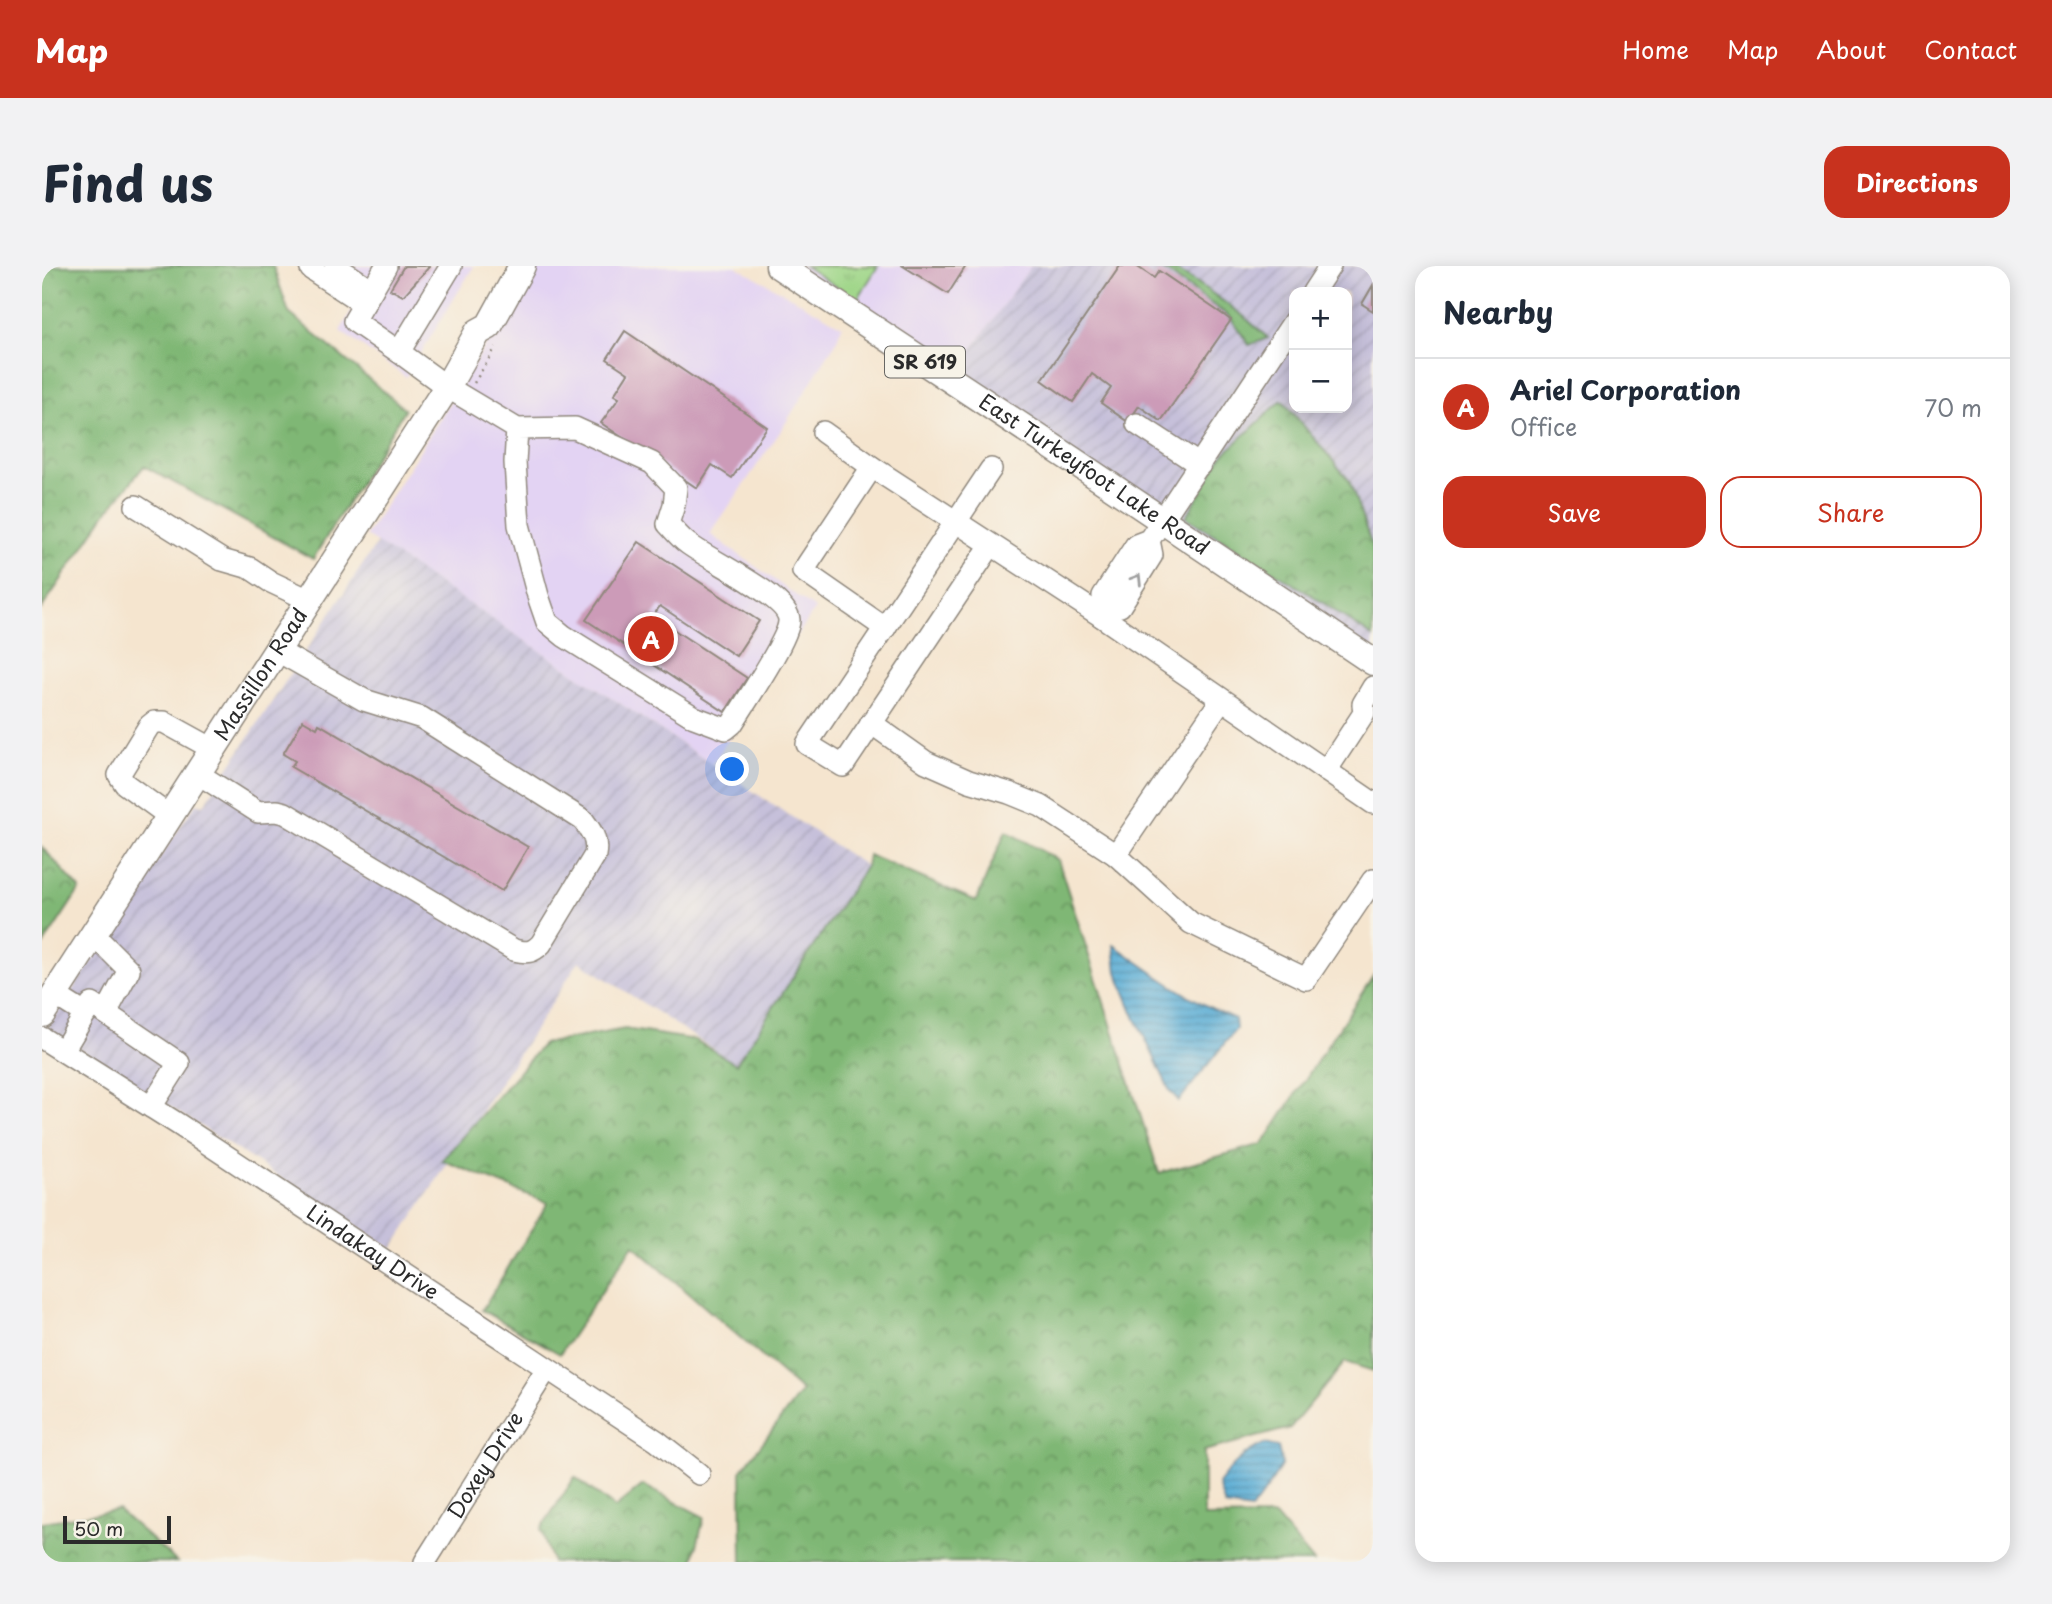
<!DOCTYPE html>
<html lang="en">
<head>
<meta charset="utf-8">
<style>
	body { margin:0; font-family:"Playpen Sans",sans-serif; background:#f2f2f3; color:#1f2937 }
	.controls { position:absolute; right:21px; top:21px; display:grid; overflow:hidden; border-radius:14px; box-shadow:0 4px 18px #0003 }
	.controls button { width:63px; height:63px; display:grid; place-items:center; padding:0; border:0; border-bottom:2px solid #e0e1e3; background:#fff; color:#1f2937; font:35px sans-serif }
	.scale { position:absolute; left:21px; bottom:18px; width:108px; box-sizing:border-box; padding-left:7px; border:4px solid #2b2b2b; border-top:0; font-size:19px; line-height:24px; white-space:nowrap; color:#2b2b2b; -webkit-text-stroke:5px #f7f3e8; paint-order:stroke }
	.you { position:absolute; left:691px; top:504px; width:24px; height:24px; margin:-18px; border:5px solid #fff; border-radius:50%; background:#1a73e8; box-shadow:0 0 0 10px #1a73e833 }
	.badge { display:grid; place-items:center; width:46px; height:46px; border-radius:50%; background:#c8321e; color:#fff; font-size:23px; font-weight:700 }
	.pin { position:absolute; translate:-50% -50%; border:4px solid #fff; box-shadow:0 2px 7px #0006 }
	.list { margin:0; padding:0; list-style:none }
	h2 { display:flex; justify-content:space-between; align-items:center; height:91px; margin:0; padding:0 28px; font-size:30px }
	h2 small { font-size:23px; font-weight:400; color:#747a83 }
	.list li { display:grid; grid-template-columns:46px 1fr auto; gap:21px; align-items:center; box-sizing:border-box; height:98px; padding:0 28px; border-top:2px solid #e0e1e3 }
	.list b { display:block; font-size:26px; white-space:nowrap }
	.list p { margin:0; font-size:23px; white-space:nowrap; color:#747a83 }
	.list em { font-size:23px; font-style:normal; color:#747a83 }
	.actions { display:flex; gap:14px; padding:21px 28px }
	.actions a { flex:1; padding:16px 0; border:2px solid #c8321e; border-radius:21px; text-align:center; font-size:24px; color:#c8321e }
	.actions .main { background:#c8321e; color:#fff }
	.map { position:relative; flex:none; width:1331px; height:1296px; overflow:hidden; border-radius:21px }
	header { display:flex; align-items:center; gap:42px; box-sizing:border-box; height:98px; padding:0 35px; background:#c8321e; color:#fff }
	header strong { font-size:33px }
	nav { display:flex; gap:38px; margin-inline-start:auto; font-size:24px }
	.intro { display:flex; align-items:center; justify-content:space-between; box-sizing:border-box; height:168px; padding:0 42px }
	h1 { margin:0; font-size:49px }
	.button { padding:18px 32px; border-radius:21px; background:#c8321e; color:#fff; font-size:24px; font-weight:700 }
	main { display:flex; gap:42px; padding:0 42px }
	aside { flex:1; background:#fff; border-radius:21px; box-shadow:0 4px 18px #0003 }
	.map>svg:first-child { display:block }
</style>
</head>
<body>
<header>
<strong>Map</strong>
<nav><a>Home</a><a>Map</a><a>About</a><a>Contact</a></nav>
</header>
<div class="intro"><h1>Find us</h1><a class="button">Directions</a></div>
<main>
<div class="map">
<svg width="1331" height="1296" viewBox="0 0 1331 1296">
	<defs>
		<pattern id="industrial-furrows" width="10" height="10" patternUnits="userSpaceOnUse" patternTransform="scale(1.75)"><rect width="10" height="10" fill="#c6c0da"/><path d="M-1 1l2-2M0 10L10 0M9 11l2-2" fill="none" stroke="#aaa5bb"/></pattern>
		<pattern id="grass-tufts" width="24" height="20" patternUnits="userSpaceOnUse" patternTransform="scale(1.75)"><rect width="24" height="20" fill="#9fd688"/><path d="M3 7l-1-3M5 7V3M7 7l1-3M15 17l-1-3M17 17v-4M19 17l1-3" fill="none" stroke="#89b876"/></pattern>
		<pattern id="forest-crowns" width="20" height="18" patternUnits="userSpaceOnUse" patternTransform="scale(1.75)"><rect width="20" height="18" fill="#7fb774"/><path d="M2 6a3 3 0 1 1 6 0M12 15a3 3 0 1 1 6 0" fill="none" stroke="#68955f"/></pattern>
		<pattern id="water-rules" width="6" height="5" patternUnits="userSpaceOnUse" patternTransform="scale(1.75)"><rect width="6" height="5" fill="#5aadd5"/><path d="M0 2.5h6" fill="none" stroke="#4b8dad"/></pattern>
	</defs>
	<rect width="100%" height="100%" fill="#f7f3e8"/>
	<filter id="ink" filterUnits="userSpaceOnUse"><feTurbulence type="fractalNoise" baseFrequency=".0143" numOctaves="2"/><feDisplacementMap in="SourceGraphic" scale="14" xChannelSelector="R" yChannelSelector="G"/><feConvolveMatrix kernelMatrix="1 2 1 2 8 2 1 2 1" color-interpolation-filters="sRGB"/></filter>
	<filter id="wash" filterUnits="userSpaceOnUse"><feTurbulence type="fractalNoise" baseFrequency=".00686" numOctaves="4" result="noise"/><feDisplacementMap in="SourceGraphic" scale="28" xChannelSelector="R" yChannelSelector="G"/><feGaussianBlur stdDeviation="1.57" result="paint"/><feColorMatrix in="noise" values="0 0 0 0 0 0 0 0 0 0 0 0 0 0 0 0 0 1.4 0 .05"/><feComposite in="paint" operator="in"/></filter>
	<g filter="url(#wash)">
		<rect width="100%" height="100%" fill="#f5e5cf"/>
		<!-- built -->
		<g fill="#e3d3f3">
			<polygon points="308,0 432,0 364,111 298,65 329,13"/>
			<polygon points="494,0 694,0 800,60 794,76 738,166 668,268 773,343 670,498 324,270"/>
			<polygon points="737,0 989,0 909,113"/>
		</g>
		<!-- industrial -->
		<g fill="url(#industrial-furrows)" fill-rule="evenodd">
			<path d="M989 0H1331V396L909 113ZM1252 26H1305V142H1252Z"/>
			<polygon points="335,277 824,600 694,798 537,695 350,983 5,762 154,537 162,539"/>
		</g>
		<!-- grass -->
		<polygon fill="url(#grass-tufts)" stroke="#65805a" stroke-width="2" points="763,0 836,0 815,34"/>
		<!-- forest -->
		<g fill="url(#forest-crowns)" stroke="#557150" stroke-width="2">
			<polygon points="0,0 231,0 247,47 363,143 271,293 102,200 64,247 0,342"/>
			<polygon points="1114,0 1127,0 1156,17 1199,48 1226,72 1207,79 1188,51 1126,7"/>
			<polygon points="1240,134 1307,214 1331,283 1331,371 1271,330 1144,251 1179,191"/>
			<polygon points="964,565 1016,594 1117,907 1221,878 1331,710 1331,1105 1303,1096 1248,1162 1162,1185 1162,1251 1233,1250 1272,1296 700,1296 699,1205 760,1125 591,979 518,1088 440,1044 506,937 400,894 501,778 583,763 653,774 694,798 824,600 826,589 934,635"/>
			<polygon points="0,581 38,623 0,681"/>
			<polygon points="533,1211 573,1242 601,1219 662,1251 651,1296 510,1296 499,1263"/>
			<polygon points="76,1244 135,1296 0,1296 0,1256"/>
		</g>
		<!-- water -->
		<g fill="url(#water-rules)" stroke="#426c80" stroke-width="2">
			<path d="M1072 679C1111 707 1149 735 1193 753L1194 763 1137 835 1128 825 1094 753 1075 706Z"/>
			<path d="M1222 1178 1236 1181 1240 1198 1227 1220 1209 1244 1183 1240 1176 1218C1189 1200 1201 1187 1222 1178Z"/>
		</g>
		<g id="blocks">
			<!-- building -->
			<g fill="#cc9bb8">
				<polygon points="362,0 388,0 361,30 348,23"/>
				<polygon points="861,0 924,0 906,28"/>
				<polygon points="1078,0 1094,0 1112,12 1117,5 1189,54 1119,155 1097,140 1086,156 1059,137 1069,122 1050,108 1031,136 1000,114"/>
				<polygon points="1331,19 1331,45 1320,38"/>
				<polygon points="583,65 725,161 690,212 670,199 655,222 559,157 577,132 572,129 586,107 565,93"/>
				<polygon points="597,276 717,355 694,390 618,340 611,350 705,412 683,446 544,354"/>
				<polygon points="261,454 275,462 277,458 486,581 460,625 249,501 253,495 241,488"/>
			</g>
		</g>
	</g>
	<g filter="url(#ink)">
		<use href="#blocks" fill-opacity="0" stroke="#90887d" stroke-width="2"/>
		<g fill="none" stroke-linecap="round" stroke-linejoin="round">
			<defs>
				<g id="minor">
					<polyline points="268,0 269,3 322,38"/>
					<polyline points="293,0 330,24"/>
					<polyline points="344,0 312,55 357,86"/>
					<path d="M409 0 357 86 405 121 475 163 473 196 477 259 496 330 505 356 522 370 652 451 684 463 690 458C701 440 748 371 747 354 746 330 665 293 645 277 638 272 632 264 626 258L632 239 634 222 610 197 533 162 475 163"/>
					<polyline points="1271,26 1288,0"/>
					<polyline points="1095,158 1158,199"/>
					<polyline points="781,166 830,201 1059,350"/>
					<polyline points="830,201 761,305 843,362"/>
					<polyline points="949,203 765,478 801,500 949,279"/>
					<polyline points="94,240 180,294 208,302 229,316 267,334"/>
					<polyline points="1065,342 1061,330 1094,279 1107,274 1252,55"/>
					<polyline points="1065,342 1059,350 1331,537"/>
					<polyline points="1065,342 1078,340 1110,289 1107,274"/>
					<polyline points="1179,434 1074,589 1149,657 1264,713 1331,614"/>
					<polyline points="829,457 884,496 927,515 967,527 999,540 1074,589"/>
					<polyline points="1284,505 1322,447 1321,438 1331,421"/>
					<path d="M155 507 216 546 235 545 243 547 472 684C485 687 490 687 499 678L553 589C556 574 550 566 541 554L380 452 322 434 234 384"/>
					<polyline points="127,550 83,518 77,509 107,460 112,456 122,456 171,483"/>
					<polyline points="51,668 87,704 64,747"/>
					<polyline points="13,729 43,748 21,785"/>
					<polyline points="43,748 50,738 137,797 109,841"/>
					<path id="s1" d="M0 772 136 858 615 1175 657 1208"/>
					<path id="s2" d="M383 1296 504 1104"/>
				</g>
				<g id="major">
					<path id="s3" d="M737 0 1029 193 1331 396"/>
					<path id="s4" d="M0 748 405 121 436 66 447 60 480 0"/>
				</g>
			</defs>
			<!-- minor casing -->
			<use href="#minor" stroke="#90887d" stroke-width="24"/>
			<!-- major casing -->
			<use href="#major" stroke="#90887d" stroke-width="29"/>
			<!-- path -->
			<polyline stroke="#90887d" stroke-width="2.5" stroke-dasharray="2 5" stroke-linecap="butt" points="432,117 454,81"/>
			<!-- minor -->
			<use href="#minor" stroke="#fff" stroke-width="21"/>
			<!-- major -->
			<use href="#major" stroke="#fff" stroke-width="26"/>
		</g>
		<!-- one-way arrows -->
		<defs><path id="oneway-chevron" d="M-2-3.5L2.5 0L-2 3.5" fill="none" stroke-width="1.6" stroke-linecap="round" stroke-linejoin="round" transform="scale(1.75)"/></defs>
		<use stroke="#a0a0a0" href="#oneway-chevron" transform="translate(1095 313) rotate(-58)"/>
	</g>
	<g text-anchor="middle" stroke-width="7" stroke-linejoin="round" paint-order="stroke">
		<!-- shield labels -->
		<rect fill="#f7f3e8" stroke="#686764" stroke-width="2" x="843" y="80.5" width="80" height="31" rx="5"/>
		<g font-size="19" font-weight="bold" fill="#2b2b2b">
			<text x="883" y="103">SR 619</text>
		</g>
		<!-- street labels -->
		<g font-size="21" fill="#2b2b2b" stroke="#f7f3e8">
			<text dy="7" stroke="none"><textPath href="#s3" startOffset="378">East Turkeyfoot Lake Road</textPath></text>
			<text dy="7" stroke="none"><textPath href="#s4" startOffset="404">Massillon Road</textPath></text>
			<text dy="7" stroke="none"><textPath href="#s1" startOffset="394">Lindakay Drive</textPath></text>
			<text dy="7" stroke="none"><textPath href="#s2" startOffset="114">Doxey Drive</textPath></text>
		</g>
	</g>
</svg>
<div class="controls">
<button>+</button>
<button>−</button>
</div>
<div class="scale">50 m</div>
<div class="you"></div>
<div class="pin badge" style="left:609px;top:373px">A</div>
</div>
<aside>
<h2>Nearby<small></small></h2>
<ul class="list">
<li><span class="badge">A</span><div><b>Ariel Corporation</b><p>Office</p></div><em>70 m</em></li>
</ul>
<div class="actions"><a class="main">Save</a><a>Share</a></div>
</aside>
</main>
</body>
</html>
